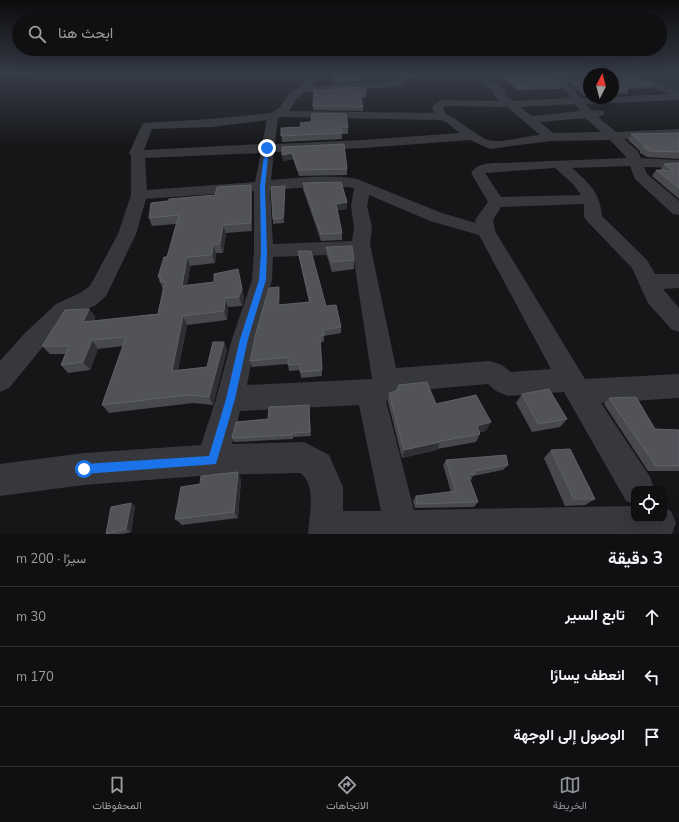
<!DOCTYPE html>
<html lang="ar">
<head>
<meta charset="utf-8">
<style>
	body { margin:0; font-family:"Nunito Sans",Vazirmatn,sans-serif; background:#1e1e20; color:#f1f3f6; direction:rtl }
	.controls { position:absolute; right:12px; bottom:12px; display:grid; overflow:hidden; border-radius:8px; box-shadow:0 4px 16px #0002 }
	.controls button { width:36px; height:36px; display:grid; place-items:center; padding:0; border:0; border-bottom:1px solid #303032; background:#101012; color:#f1f3f6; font:20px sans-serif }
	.compass { position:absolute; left:583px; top:68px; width:36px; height:36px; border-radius:50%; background:#101012; box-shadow:0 4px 16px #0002; rotate:6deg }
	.stop { position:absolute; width:12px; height:12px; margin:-9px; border:3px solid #1a73e8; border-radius:50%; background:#fff }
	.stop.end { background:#1a73e8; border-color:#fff; box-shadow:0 1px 4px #0008 }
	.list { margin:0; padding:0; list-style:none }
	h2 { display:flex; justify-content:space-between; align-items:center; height:52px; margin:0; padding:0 16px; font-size:17px }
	h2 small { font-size:13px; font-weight:400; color:#9c9d9f }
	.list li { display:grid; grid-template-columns:26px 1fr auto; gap:12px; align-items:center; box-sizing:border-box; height:60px; padding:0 16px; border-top:1px solid #303032 }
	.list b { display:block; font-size:15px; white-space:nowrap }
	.list em { font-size:13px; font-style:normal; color:#9c9d9f }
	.icon { flex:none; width:22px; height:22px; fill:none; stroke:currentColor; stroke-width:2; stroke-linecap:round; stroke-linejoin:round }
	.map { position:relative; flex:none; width:679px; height:534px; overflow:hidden; direction:ltr }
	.search { position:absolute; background:#101012; box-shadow:0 4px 16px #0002; left:12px; right:12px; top:12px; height:44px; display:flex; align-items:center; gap:10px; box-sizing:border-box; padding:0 14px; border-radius:22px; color:#9c9d9f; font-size:15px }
	.sheet { height:232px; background:#101012 }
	nav { display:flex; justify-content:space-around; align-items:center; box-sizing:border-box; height:56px; border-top:1px solid #303032; background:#101012; font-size:11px; color:#9c9d9f }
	nav a { display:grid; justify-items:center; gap:2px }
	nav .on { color:#8c9099 }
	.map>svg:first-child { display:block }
</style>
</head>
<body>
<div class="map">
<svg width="679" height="534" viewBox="0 0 679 534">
	<rect width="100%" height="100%" fill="#161618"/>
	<!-- green -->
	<polygon fill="#1e261f" points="667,74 679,74 679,92 639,76"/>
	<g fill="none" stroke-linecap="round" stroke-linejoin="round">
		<!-- minor -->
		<path fill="#37383d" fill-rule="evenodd" d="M308 74H317L313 86 395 81H397L398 75 422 74 420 76 406 79 405 84 396 87 305 92 296 99 289 111 434 113 432 107 439 101 443 100 500 101 493 94 494 92 470 74H480L504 90 505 92 504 94 513 101 571 98 565 91 545 74H554L558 76 589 75V81L565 82 573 87 581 98H613V97L669 94 633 79 613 80V74H643L642 76 679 91V100L586 104 591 110 603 111 605 113 603 115 598 117 616 132 679 129V137L624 139 638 151 641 158 679 160V168L644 167 647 174 679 201V215L673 214 635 179 630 166 572 168C589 183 600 192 602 216L647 260 655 274H679V288L663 289 679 308V332L671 329 648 303 632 268 587 221 584 217V204L501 207 493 220 495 231 585 379 679 374V398L601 403 650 477 654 489H634V504L626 501 564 392 508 396 496 391 488 384 397 392 393 399 386 401 414 510 634 506V519H664V508L671 511 676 523 672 534H308C309 516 317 484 300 473L212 475 84 485 0 496V464L84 453 201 445 216 399 232 339 252 280 254 251V191L146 199 136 234 106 296 96 305 72 316 41 349 9 388 0 392V361L23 335 56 304 80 293 90 286 118 234 131 195V156L129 153 143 123 211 119 271 113 279 108 291 92 303 85ZM575 104 580 111 532 116 520 107ZM445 106 507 107 540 135C526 136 505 142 493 141 480 140 461 120 447 115L443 108ZM281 117 440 120 446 122 460 133 363 140 275 144 278 118ZM585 118 601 132 553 133 540 122ZM267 120 262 144 144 150 152 129 211 127ZM470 140 490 149 550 141 610 140 627 158 504 163C492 163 478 162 471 173L488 202 475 220 476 223 442 213 357 179C329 174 299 178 271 180L274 152 363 148ZM261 153 255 182 147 190 145 158ZM555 168 573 184 581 195 501 197 485 173ZM310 187H347L354 188 351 206 354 227 352 241 273 244 270 190ZM369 195 430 221 479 235 551 369 511 372 502 365 490 361 396 368 370 244 372 227 367 206ZM353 254 372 379 247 385 256 339 272 280 273 257ZM359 405 381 511H343V487L329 455 304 442 232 444 240 411Z"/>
	</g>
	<!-- wall -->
	<g fill="#47494d">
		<polygon points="333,74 364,78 364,81 334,83"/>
		<polygon points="498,74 547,74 561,85 560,89 517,90"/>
		<polygon points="589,74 613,74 613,78 653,85 651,88 626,89 628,90 627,94 613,94 613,74"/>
		<polygon points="589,79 589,95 584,96 570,83 571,80"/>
		<polygon points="314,90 366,94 366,98 361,98 363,107 363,111 313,110"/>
		<polygon points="348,127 348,134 342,134 342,139 282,142 281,128"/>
		<polygon points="679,133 679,159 647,157 640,153 640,151 628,140 631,134"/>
		<polygon points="282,147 347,169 347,175 299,176 293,159 283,161"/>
		<polygon points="679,163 679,199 652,176 656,170 660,170 664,164"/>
		<polygon points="303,183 347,202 347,209 337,210 342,233 342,240 321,241 303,189"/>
		<polygon points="251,185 252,193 252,231 226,233 223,253 216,253 215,263 190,266 187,285 214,282 240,278 244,298 242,306 228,307 227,320 187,325 178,370 207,367 224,342 227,350 213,405 193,403 109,413 102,405 123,346 98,349 90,370 68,373 61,365 65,354 50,354 42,346 89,309 95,317 94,321 158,314 163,289 158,277 167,257 176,224 152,226 149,218 215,195"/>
		<polygon points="285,190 284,223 273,224 273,219"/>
		<polygon points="326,247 354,260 354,269 332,272 327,256"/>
		<polygon points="298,251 326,306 341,327 341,333 324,336 324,342 320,342 322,376 301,378 300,370 289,371 288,364 252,367 250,361 280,293 279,305 309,302 299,258"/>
		<polygon points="389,393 436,404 486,431 480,432 480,434 476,442 437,449 437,450 402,458 388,402"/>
		<polygon points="522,394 567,419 560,427 532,432 516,403"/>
		<polygon points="609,398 655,429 679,430 679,471 648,471 604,404"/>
		<polygon points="309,405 311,436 293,437 293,439 234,442 232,438 268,419"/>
		<polygon points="551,450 595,499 585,505 565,506 544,458"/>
		<polygon points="446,460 508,465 503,470 473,476 471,480 470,480 478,502 474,507 415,508 413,501 416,496 451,492 443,465"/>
		<polygon points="241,479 238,518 182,525 175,519"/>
		<polygon points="135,506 131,532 122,534 106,534"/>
	</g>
	<!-- shaded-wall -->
	<g fill="#2f3033">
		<polygon points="292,153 293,159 283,161 282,155"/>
		<polygon points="251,185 252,193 252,231 251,223"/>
		<polygon points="285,186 285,190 284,223 283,218"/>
		<polygon points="347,202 347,209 336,210 336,204"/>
		<polygon points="223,225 226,233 223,253 220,244"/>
		<polygon points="213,245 216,253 215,263 212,255"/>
		<polygon points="187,257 190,266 186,295 182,286"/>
		<polygon points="238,269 244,298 242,306 239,297"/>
		<polygon points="279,287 280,293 279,311 278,305"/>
		<polygon points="225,298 228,307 227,320 224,311"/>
		<polygon points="89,309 95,317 89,331 83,322"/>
		<polygon points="183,316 187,325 176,379 172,371"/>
		<polygon points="92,340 98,349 90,370 83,362"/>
		<polygon points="224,342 227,350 213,405 209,397"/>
		<polygon points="491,422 486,431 472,434 477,426"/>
		<polygon points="440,442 437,450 402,458 404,450"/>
		<polygon points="238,472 241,479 238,518 234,512"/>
		<polygon points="131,503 135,506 131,532 126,529"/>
	</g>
	<!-- building -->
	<g fill="#525359" stroke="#5f6168">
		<polygon points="333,74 357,74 358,77 363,77 364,78 334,80"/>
		<polygon points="502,74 547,74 561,85 518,87"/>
		<polygon points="592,74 613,74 613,78 634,77 653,85 618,86 628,90 613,91 613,74"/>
		<polygon points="589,79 589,92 585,92 571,80"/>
		<polygon points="365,87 366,94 360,94 363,107 313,106 314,90 335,90 335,88"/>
		<polygon points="312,113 346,114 348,127 341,127 342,133 281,136 281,128 301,127 300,123 311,122"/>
		<polygon points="679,133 679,152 650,151 644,147 644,144 631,134"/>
		<polygon points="344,144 347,169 298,170 292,153 282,155 282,147"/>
		<polygon points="679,163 679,188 656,170 674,171 664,164"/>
		<polygon points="341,182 347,202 336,204 342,233 321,234 303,183"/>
		<polygon points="251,185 251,223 223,225 220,244 213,245 212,255 187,257 182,286 214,282 214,274 238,269 242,289 239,297 225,298 224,311 183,316 172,371 207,367 213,342 224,342 209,397 188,395 102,405 126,337 92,340 83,362 61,365 69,346 42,346 65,310 89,309 83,322 158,314 165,281 160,282 161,276 158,277 164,257 167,257 179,215 149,218 151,203 168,201 169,199 215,195 217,187"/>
		<polygon points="285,186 283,218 273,219 271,187"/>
		<polygon points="352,246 354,260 332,262 326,247"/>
		<polygon points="298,251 311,251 326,306 336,305 341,327 323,330 324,335 320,336 322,370 300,372 300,364 288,365 288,357 250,361 256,333 269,288 279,287 278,305 310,302"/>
		<polygon points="427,382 436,404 476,395 491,422 477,426 480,434 440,441 440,442 404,450 389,393 396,391 399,385"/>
		<polygon points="549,389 567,419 538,424 522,394"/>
		<polygon points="636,397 655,429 679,430 679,466 656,466 609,398"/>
		<polygon points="309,405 310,432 292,433 292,435 232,438 236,422 268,419 269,407"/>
		<polygon points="570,449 595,499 574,499 551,450"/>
		<polygon points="506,455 508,465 474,471 475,474 468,475 478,502 417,504 416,496 456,491 446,460"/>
		<polygon points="238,472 234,512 175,519 181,487 200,484 201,476"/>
		<polygon points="131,503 126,529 106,534 111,507"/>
	</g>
	<!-- sky -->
	<linearGradient id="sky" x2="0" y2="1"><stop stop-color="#0c0c0d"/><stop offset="0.5" stop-color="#363c48"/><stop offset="1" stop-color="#363c48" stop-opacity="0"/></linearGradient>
	<rect width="679" height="148" fill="url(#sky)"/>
	<!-- route -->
	<polygon fill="#1a73e8" points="267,146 269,148 265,186 267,251 266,280 248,339 235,399 216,464 84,474 81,472 79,469 81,465 84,464 209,456 226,399 240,339 259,280 261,251 260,186 265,148"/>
</svg>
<div class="controls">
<button><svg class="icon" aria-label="locate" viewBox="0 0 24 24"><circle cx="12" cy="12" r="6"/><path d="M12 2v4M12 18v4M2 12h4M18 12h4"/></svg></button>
</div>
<svg class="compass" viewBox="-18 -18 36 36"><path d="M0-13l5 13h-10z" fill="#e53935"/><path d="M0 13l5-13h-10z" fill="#9c9d9f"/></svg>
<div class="stop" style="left:84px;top:469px"></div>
<div class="stop end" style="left:267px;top:148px"></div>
<div class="search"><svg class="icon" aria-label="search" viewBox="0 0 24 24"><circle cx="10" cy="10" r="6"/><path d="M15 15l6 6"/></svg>ابحث هنا</div>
</div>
<section class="sheet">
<h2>3 دقيقة<small>سيرًا · 200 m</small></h2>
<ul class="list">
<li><svg class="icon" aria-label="ahead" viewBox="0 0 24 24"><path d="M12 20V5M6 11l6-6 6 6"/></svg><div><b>تابع السير</b></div><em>30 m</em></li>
<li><svg class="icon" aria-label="left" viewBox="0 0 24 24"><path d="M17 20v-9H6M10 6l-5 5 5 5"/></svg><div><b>انعطف يسارًا</b></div><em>170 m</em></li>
<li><svg class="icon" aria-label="arrive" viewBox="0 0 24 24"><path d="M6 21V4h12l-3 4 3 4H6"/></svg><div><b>الوصول إلى الوجهة</b></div></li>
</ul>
</section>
<nav>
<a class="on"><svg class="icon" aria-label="map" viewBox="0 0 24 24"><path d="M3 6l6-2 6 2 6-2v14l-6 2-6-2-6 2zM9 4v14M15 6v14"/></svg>الخريطة</a>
<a><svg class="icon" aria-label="directions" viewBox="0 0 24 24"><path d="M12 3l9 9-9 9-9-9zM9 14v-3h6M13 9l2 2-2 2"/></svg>الاتجاهات</a>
<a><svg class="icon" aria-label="saved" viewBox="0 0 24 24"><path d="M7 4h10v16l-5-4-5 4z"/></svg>المحفوظات</a>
</nav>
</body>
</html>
